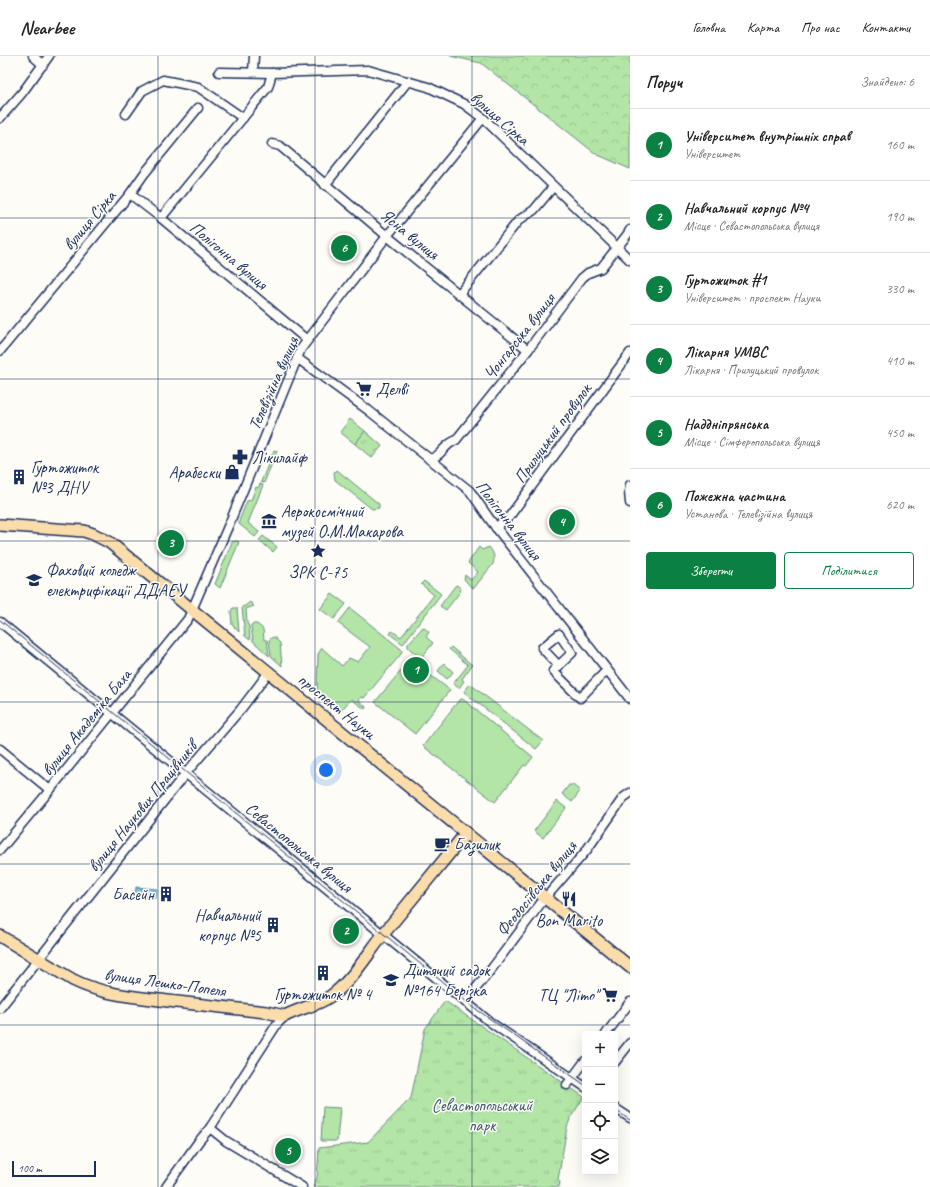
<!DOCTYPE html>
<html lang="uk">
<head>
<meta charset="utf-8">
<style>
	body { margin:0; font-family:Caveat,sans-serif; background:#f2f2f2; color:#222 }
	.controls { position:absolute; right:12px; bottom:12px; display:grid; overflow:hidden; border-radius:4px; box-shadow:0 4px 16px #0002 }
	.controls button { width:36px; height:36px; display:grid; place-items:center; padding:0; border:0; border-bottom:1px solid #e0e0e0; background:#fff; color:#222; font:20px sans-serif }
	.scale { position:absolute; left:12px; bottom:10px; width:84px; box-sizing:border-box; padding-left:4px; border:2px solid #1b2f5e; border-top:0; font-size:11px; line-height:14px; white-space:nowrap; color:#1b2f5e; -webkit-text-stroke:3px #fdfcf7; paint-order:stroke }
	.you { position:absolute; left:326px; top:714px; width:14px; height:14px; margin:-10px; border:3px solid #fff; border-radius:50%; background:#1a73e8; box-shadow:0 0 0 6px #1a73e833 }
	.badge { display:grid; place-items:center; width:26px; height:26px; border-radius:50%; background:#0b8043; color:#fff; font-size:13px; font-weight:700 }
	.pin { position:absolute; translate:-50% -50%; border:2px solid #fff; box-shadow:0 1px 4px #0006 }
	.list { margin:0; padding:0; list-style:none }
	h2 { display:flex; justify-content:space-between; align-items:center; height:52px; margin:0; padding:0 16px; font-size:17px }
	h2 small { font-size:13px; font-weight:400; color:#767676 }
	.list li { display:grid; grid-template-columns:26px 1fr auto; gap:12px; align-items:center; box-sizing:border-box; height:72px; padding:0 16px; border-top:1px solid #e0e0e0 }
	.list b { display:block; font-size:15px; white-space:nowrap }
	.list p { margin:0; font-size:13px; white-space:nowrap; color:#767676 }
	.list em { font-size:13px; font-style:normal; color:#767676 }
	.actions { display:flex; gap:8px; padding:12px 16px }
	.actions a { flex:1; padding:9px 0; border:1px solid #0b8043; border-radius:4px; text-align:center; font-size:14px; color:#0b8043 }
	.actions .main { background:#0b8043; color:#fff }
	.icon { flex:none; width:22px; height:22px; fill:none; stroke:currentColor; stroke-width:2; stroke-linecap:round; stroke-linejoin:round }
	.map { position:relative; flex:none; width:630px; height:1131px; overflow:hidden }
	header { display:flex; align-items:center; gap:24px; box-sizing:border-box; height:56px; padding:0 20px; background:#fff; border-bottom:1px solid #e0e0e0 }
	header strong { font-size:19px }
	nav { display:flex; gap:22px; margin-inline-start:auto; font-size:14px }
	main { display:flex }
	aside { flex:1; background:#fff }
	.map>svg:first-child { display:block }
</style>
</head>
<body>
<header>
<strong>Nearbee</strong>
<nav><a>Головна</a><a>Карта</a><a>Про нас</a><a>Контакти</a></nav>
</header>
<main>
<div class="map">
<svg width="630" height="1131" viewBox="0 0 630 1131">
	<defs>
		<pattern id="forest-crowns" width="20" height="18" patternUnits="userSpaceOnUse"><rect width="20" height="18" fill="#b3e5a6"/><path d="M2 6a3 3 0 1 1 6 0M12 15a3 3 0 1 1 6 0" fill="none" stroke="#99c591"/></pattern>
		<pattern id="park-tufts" width="24" height="20" patternUnits="userSpaceOnUse"><rect width="24" height="20" fill="#b3e5a6"/><path d="M3 7l-1-3M5 7V3M7 7l1-3M15 17l-1-3M17 17v-4M19 17l1-3" fill="none" stroke="#99c591"/></pattern>
		<pattern id="water-rules" width="6" height="5" patternUnits="userSpaceOnUse"><rect width="6" height="5" fill="#80c4e1"/><path d="M0 2.5h6" fill="none" stroke="#68a0ba"/></pattern>
	</defs>
	<rect width="100%" height="100%" fill="#fdfcf7"/>
	<filter id="ink" filterUnits="userSpaceOnUse"><feTurbulence type="fractalNoise" baseFrequency=".025" numOctaves="2"/><feDisplacementMap in="SourceGraphic" scale="8" xChannelSelector="R" yChannelSelector="G"/><feConvolveMatrix kernelMatrix="1 2 1 2 8 2 1 2 1" color-interpolation-filters="sRGB"/></filter>
	<g filter="url(#ink)">
		<!-- grass -->
		<g fill="#b3e5a6" stroke="#678a82">
			<polygon points="350,363 365,375 355,388 340,376"/>
			<polygon points="274,394 277,395 264,427 261,426"/>
			<polygon points="337,414 379,448 379,452 372,453 335,424 334,416"/>
			<polygon points="260,428 263,429 248,467 259,476 255,481 239,468 239,465 247,445 251,444 256,431 258,432"/>
			<polygon points="263,480 277,491 273,496 259,484"/>
			<polygon points="236,485 239,486 220,532 215,528 232,486"/>
			<path d="M479 491 482 494 489 491C494 497 495 501 493 508L474 532 471 531 464 523 465 519 471 524 478 516 468 507Z"/>
			<polygon points="424,525 441,538 403,588 390,578 392,575 401,581 434,539 421,528"/>
			<polygon points="457,529 461,533 460,536 446,554 440,550 455,530"/>
			<polygon points="332,538 346,548 334,563 320,553"/>
			<polygon points="250,546 254,550 246,553 247,567 249,570 250,584 245,580 242,551 245,550"/>
			<polygon points="233,552 237,552 239,576 232,569 231,555"/>
			<polygon points="350,552 401,593 402,595 401,598 364,642 361,641 359,645 366,651 365,653 351,643 339,657 317,638 318,598 322,592 342,610 349,602 358,606 370,591 338,567"/>
			<polygon points="252,568 257,568 263,573 264,584 267,584 269,600 253,585 251,570"/>
			<polygon points="423,571 429,576 426,581 433,587 421,602 411,594 408,591 408,588"/>
			<polygon points="274,581 280,587 282,610 271,600 269,584 271,582"/>
			<polygon points="451,591 472,609 462,623 464,625 459,632 453,628 468,609 449,593"/>
			<polygon points="410,604 450,634 415,678 375,646"/>
			<polygon points="444,607 453,616 447,623 438,615"/>
			<polygon points="470,628 543,685 536,693 464,636"/>
			<polygon points="462,643 464,644 533,701 526,710 524,709 495,746 423,690 452,653 459,644"/>
			<polygon points="569,729 573,729 580,735 572,746 562,738"/>
			<polygon points="557,745 566,752 543,782 534,775"/>
			<polygon points="323,1051 340,1052 337,1085 321,1085"/>
		</g>
		<!-- forest -->
		<polygon fill="url(#forest-crowns)" stroke="#678a82" points="450,0 630,0 630,113 596,98 481,7"/>
		<!-- park -->
		<g fill="url(#park-tufts)" stroke="#678a82">
			<polygon points="365,375 382,390 372,402 355,388"/>
			<polygon points="445,945 584,1041 571,1061 567,1071 558,1124 560,1126 559,1131 313,1131 317,1121 319,1092 368,1086 411,1042 425,973"/>
		</g>
		<!-- water -->
		<polygon fill="url(#water-rules)" stroke="#5888ad" points="136,831 157,833 156,842 135,840"/>
		<g fill="none" stroke-linecap="round" stroke-linejoin="round">
			<defs>
				<g id="minor">
					<polyline points="33,0 43,9"/>
					<polyline points="219,16 272,17 368,14 428,31 464,48 483,62 630,204"/>
					<polyline points="253,16 254,0"/>
					<polyline points="126,58 142,35 163,24 198,31 243,62"/>
					<polyline points="0,62 22,37 49,0"/>
					<polyline points="272,88 280,90 387,180 528,294"/>
					<polyline points="325,129 408,25"/>
					<polyline points="130,138 161,162 307,284"/>
					<polyline points="161,162 268,31 272,17"/>
					<polyline points="459,238 519,164 534,154 553,131"/>
					<polyline points="0,295 130,138 144,118 198,52"/>
					<polyline points="297,302 368,354 470,435 491,465 630,643"/>
					<path d="M429 403C439 401 441 395 448 389 450 387 453 386 456 384L528 294 582 222 588 217 601 212 627 179 630 174"/>
					<polyline points="630,429 629,436 630,447"/>
					<polyline points="496,472 502,466 509,461 630,297"/>
					<polyline points="0,566 473,952 490,966 585,1031"/>
					<polyline points="559,610 542,592 559,578 572,597 553,615 580,642 607,614"/>
					<polyline points="0,693 50,734"/>
					<polyline points="0,794 50,734 188,563 230,466 301,293 387,180 483,62"/>
					<polyline points="465,946 493,911 541,847 586,795 623,742 630,737"/>
					<polyline points="0,952 186,717 241,653 269,616"/>
					<polyline points="606,978 630,946"/>
					<polyline points="615,1006 630,987"/>
					<polyline points="567,1029 585,1005"/>
					<polyline points="615,1052 630,1062"/>
					<polyline points="210,1072 226,1085 302,1131"/>
					<polyline points="166,1131 199,1085 210,1072 277,968 285,960"/>
				</g>
				<g id="major">
					<polyline points="0,469 84,475 93,478 109,486 630,911"/>
					<path d="M0 880 73 924C103 939 135 941 168 945 201 949 233 952 266 956L285 960C302 951 322 949 337 935 355 920 370 895 385 876 412 843 439 810 466 777"/>
				</g>
			</defs>
			<!-- minor casing -->
			<use href="#minor" stroke="#1b2f5e" stroke-width="11"/>
			<!-- major casing -->
			<use href="#major" stroke="#1b2f5e" stroke-width="14"/>
			<!-- minor -->
			<use href="#minor" stroke="#fdfcf7" stroke-width="8"/>
			<!-- major -->
			<use href="#major" stroke="#fbddab" stroke-width="11"/>
			<!-- tram -->
			<g stroke="#1b2f5e" stroke-width="1">
				<polyline points="0,564 473,951 585,1029"/>
				<polyline points="615,1054 630,1064"/>
			</g>
		</g>
	</g>
	<!-- grid -->
	<path fill="none" stroke="#1b2f5e" stroke-width="1" stroke-opacity="0.55" d="M158 0V1131M315 0V1131M472 0V1131M0 162H630M0 323H630M0 485H630M0 646H630M0 808H630M0 969H630"/>
	<!-- icons -->
	<defs>
		<symbol id="supermarket-bare" viewBox="-9 -9 18 18"><path d="M-6-5.5h2.5l.6 2H6L4.5 2H-2.5L-4.4-4H-6ZM-1.5 3.2a1.3 1.3 0 1 0 .1 0ZM3 3.2a1.3 1.3 0 1 0 .1 0Z" fill="#1b2f5e" stroke="#fdfcf7" stroke-width="2.5" paint-order="stroke"/></symbol>
		<symbol id="pharmacy-bare" viewBox="-9 -9 18 18"><path d="M-2-6h4v4h4v4h-4v4h-4v-4h-4v-4h4Z" fill="#1b2f5e" stroke="#fdfcf7" stroke-width="2.5" paint-order="stroke"/></symbol>
		<symbol id="shop-bare" viewBox="-9 -9 18 18"><path d="M-5-2.5h2.3a2.7 3.5 0 0 1 5.4 0H5L5.5 6h-11ZM-1.5-2.5h3a1.5 2.3 0 0 0-3 0Z" fill="#1b2f5e" stroke="#fdfcf7" stroke-width="2.5" paint-order="stroke"/></symbol>
		<symbol id="building-bare" viewBox="-9 -9 18 18"><path d="M-4-6H4V6H1V3H-1V6H-4ZM-2.5-4.3h1.7v1.8h-1.7ZM.8-4.3h1.7v1.8H.8ZM-2.5-1h1.7V.8h-1.7ZM.8-1h1.7V.8H.8Z" fill="#1b2f5e" stroke="#fdfcf7" stroke-width="2.5" paint-order="stroke"/></symbol>
		<symbol id="museum-bare" viewBox="-9 -9 18 18"><path d="M0-6L6-3V-2H-6V-3ZM-5-1h2V3h-2ZM-1-1h2V3h-2ZM3-1h2V3H3ZM-6 4H6V6H-6Z" fill="#1b2f5e" stroke="#fdfcf7" stroke-width="2.5" paint-order="stroke"/></symbol>
		<symbol id="sight-bare" viewBox="-9 -9 18 18"><path d="M0-6L1.8-2.2L6-1.7L2.9 1.2L3.7 5.4L0 3.3L-3.7 5.4L-2.9 1.2L-6-1.7L-1.8-2.2Z" fill="#1b2f5e" stroke="#fdfcf7" stroke-width="2.5" paint-order="stroke"/></symbol>
		<symbol id="university-bare" viewBox="-9 -9 18 18"><path d="M0-5L7-2L0 1L-7-2ZM-4 1L0 2.5L4 1V4Q0 6-4 4Z" fill="#1b2f5e" stroke="#fdfcf7" stroke-width="2.5" paint-order="stroke"/></symbol>
		<symbol id="cafe-bare" viewBox="-9 -9 18 18"><path d="M-5.5-4.5H6V0H3Q3 3.5 0 3.5H-2.5Q-5.5 3.5-5.5 0ZM3-3.2v2h1.7v-2ZM-6 4.5H4V6H-6Z" fill="#1b2f5e" stroke="#fdfcf7" stroke-width="2.5" paint-order="stroke"/></symbol>
		<symbol id="restaurant-bare" viewBox="-9 -9 18 18"><path d="M-5-6h1v4h1v-4h1v4h1v-4h1v5L-1.5 .5V6h-2V.5L-5-1ZM5-6V6H3V1.5H1.5Q1.5-4 5-6Z" fill="#1b2f5e" stroke="#fdfcf7" stroke-width="2.5" paint-order="stroke"/></symbol>
		<symbol id="school-bare" viewBox="-9 -9 18 18"><path d="M0-5L7-2L0 1L-7-2ZM-4 1L0 2.5L4 1V4Q0 6-4 4Z" fill="#1b2f5e" stroke="#fdfcf7" stroke-width="2.5" paint-order="stroke"/></symbol>
	</defs>
	<g fill-rule="evenodd">
		<use href="#supermarket-bare" x="353" y="322" width="22" height="22"/>
		<use href="#pharmacy-bare" x="229" y="390" width="22" height="22"/>
		<use href="#shop-bare" x="221" y="405" width="22" height="22"/>
		<use href="#building-bare" x="8" y="410" width="22" height="22"/>
		<use href="#museum-bare" x="258" y="454" width="22" height="22"/>
		<use href="#sight-bare" x="307" y="484" width="22" height="22"/>
		<use href="#university-bare" x="23" y="513" width="22" height="22"/>
		<use href="#cafe-bare" x="431" y="777" width="22" height="22"/>
		<use href="#building-bare" x="155" y="827" width="22" height="22"/>
		<use href="#restaurant-bare" x="558" y="832" width="22" height="22"/>
		<use href="#building-bare" x="262" y="858" width="22" height="22"/>
		<use href="#building-bare" x="312" y="906" width="22" height="22"/>
		<use href="#school-bare" x="380" y="913" width="22" height="22"/>
		<use href="#supermarket-bare" x="599" y="928" width="22" height="22"/>
	</g>
	<g text-anchor="middle" stroke-width="3" stroke-linejoin="round" paint-order="stroke">
		<!-- street labels -->
		<g font-size="17" fill="#1b2f5e" stroke="#fdfcf7">
			<text transform="translate(500 62) rotate(41)" y="6">вулиця Сірка</text>
			<text transform="translate(89 164) rotate(-50)" y="6">вулиця Сірка</text>
			<text transform="translate(410 178) rotate(39)" y="6">Ясна вулиця</text>
			<text transform="translate(229 199) rotate(40)" y="6">Полігонна вулиця</text>
			<text transform="translate(519 280) rotate(-52)" y="6">Чонгарська вулиця</text>
			<text transform="translate(273 327) rotate(-66)" y="6">Телевізійна вулиця</text>
			<text transform="translate(552 377) rotate(-54)" y="6">Прилуцький провулок</text>
			<text transform="translate(509 464) rotate(52)" y="6">Полігонна вулиця</text>
			<text transform="translate(337 650) rotate(39)" y="6">проспект Науки</text>
			<text transform="translate(86 666) rotate(-51)" y="6">вулиця Академіка Баха</text>
			<text transform="translate(142 750) rotate(-51)" y="6">вулиця Наукових Працівників</text>
			<text transform="translate(299 791) rotate(39)" y="6">Севастопольська вулиця</text>
			<text transform="translate(536 832) rotate(-51)" y="6">Феодосіївська вулиця</text>
			<text transform="translate(165 926) rotate(8)" y="6">вулиця Лешко-Попеля</text>
		</g>
		<!-- poi labels -->
		<g font-size="17" fill="#1b2f5e" stroke="#fdfcf7" text-anchor="start">
			<text x="376" y="339">Делві</text>
			<text x="252" y="407">Лікилайф</text>
			<text x="31" y="417">Гуртожиток<tspan x="31" dy="20">№3 ДНУ</tspan></text>
			<text x="220" y="422" text-anchor="end">Арабески</text>
			<text x="281" y="461">Аерокосмічний<tspan x="281" dy="20">музей О.М.Макарова</tspan></text>
			<text x="46" y="520">Фаховий коледж<tspan x="46" dy="20">електрифікації ДДАЕУ</tspan></text>
			<text x="318" y="522" text-anchor="middle">ЗРК С-75</text>
			<text x="454" y="794">Базилик</text>
			<text x="154" y="844" text-anchor="end">Басейн</text>
			<text x="261" y="865" text-anchor="end">Навчальний<tspan x="261" dy="20">корпус №5</tspan></text>
			<text x="569" y="870" text-anchor="middle">Bon Marito</text>
			<text x="403" y="920">Дитячий садок<tspan x="403" dy="20">№164 Берізка</tspan></text>
			<text x="323" y="944" text-anchor="middle">Гуртожиток № 4</text>
			<text x="598" y="945" text-anchor="end">ТЦ "Літо"</text>
		</g>
		<!-- park labels -->
		<g font-size="17" fill="#415c70" stroke="#fdfcf7">
			<text x="482" y="1055">Севастопольський<tspan x="482" dy="20">парк</tspan></text>
		</g>
	</g>
</svg>
<div class="controls">
<button>+</button>
<button>−</button>
<button><svg class="icon" aria-label="locate" viewBox="0 0 24 24"><circle cx="12" cy="12" r="6"/><path d="M12 2v4M12 18v4M2 12h4M18 12h4"/></svg></button>
<button><svg class="icon" aria-label="layers" viewBox="0 0 24 24"><path d="M12 4l9 5-9 5-9-5zM3 14l9 5 9-5"/></svg></button>
</div>
<div class="scale">100 m</div>
<div class="you"></div>
<div class="pin badge" style="left:416px;top:614px">1</div>
<div class="pin badge" style="left:346px;top:875px">2</div>
<div class="pin badge" style="left:171px;top:487px">3</div>
<div class="pin badge" style="left:562px;top:466px">4</div>
<div class="pin badge" style="left:288px;top:1095px">5</div>
<div class="pin badge" style="left:344px;top:192px">6</div>
</div>
<aside>
<h2>Поруч<small>Знайдено: 6</small></h2>
<ul class="list">
<li><span class="badge">1</span><div><b>Університет внутрішніх справ</b><p>Університет</p></div><em>160 m</em></li>
<li><span class="badge">2</span><div><b>Навчальний корпус №4</b><p>Місце · Севастопольська вулиця</p></div><em>190 m</em></li>
<li><span class="badge">3</span><div><b>Гуртожиток #1</b><p>Університет · проспект Науки</p></div><em>330 m</em></li>
<li><span class="badge">4</span><div><b>Лікарня УМВС</b><p>Лікарня · Прилуцький провулок</p></div><em>410 m</em></li>
<li><span class="badge">5</span><div><b>Наддніпрянська</b><p>Місце · Сімферопольська вулиця</p></div><em>450 m</em></li>
<li><span class="badge">6</span><div><b>Пожежна частина</b><p>Установа · Телевізійна вулиця</p></div><em>620 m</em></li>
</ul>
<div class="actions"><a class="main">Зберегти</a><a>Поділитися</a></div>
</aside>
</main>
</body>
</html>
